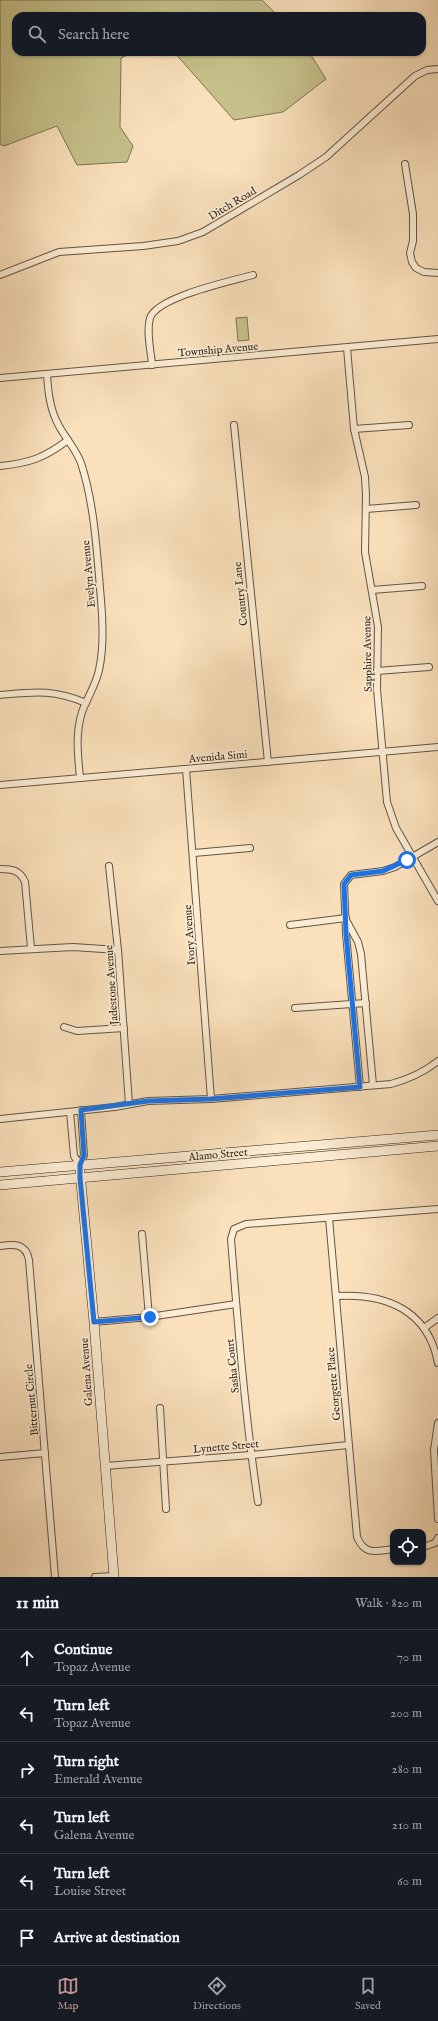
<!DOCTYPE html>
<html lang="en">
<head>
<meta charset="utf-8">
<style>
	body { margin:0; font-family:"IM FELL English",serif; background:#20242c; color:#f1f3f6 }
	.controls { position:absolute; right:12px; bottom:12px; display:grid; overflow:hidden; border-radius:8px; box-shadow:0 1px 3px #0004 }
	.controls button { width:36px; height:36px; display:grid; place-items:center; padding:0; border:0; border-bottom:1px solid #363941; background:#171b24; color:#f1f3f6; font:20px sans-serif }
	.stop { position:absolute; width:12px; height:12px; margin:-9px; border:3px solid #1a73e8; border-radius:50%; background:#fff }
	.stop.end { background:#1a73e8; border-color:#fff; box-shadow:0 1px 4px #0008 }
	.list { margin:0; padding:0; list-style:none }
	h2 { display:flex; justify-content:space-between; align-items:center; height:52px; margin:0; padding:0 16px; font-size:17px }
	h2 small { font-size:13px; font-weight:400; color:#9ea1a6 }
	.list li { display:grid; grid-template-columns:26px 1fr auto; gap:12px; align-items:center; box-sizing:border-box; height:56px; padding:0 16px; border-top:1px solid #363941 }
	.list b { display:block; font-size:15px; white-space:nowrap }
	.list p { margin:0; font-size:13px; white-space:nowrap; color:#9ea1a6 }
	.list em { font-size:13px; font-style:normal; color:#9ea1a6 }
	.icon { flex:none; width:22px; height:22px; fill:none; stroke:currentColor; stroke-width:2; stroke-linecap:round; stroke-linejoin:round }
	.map { position:relative; flex:none; width:438px; height:1577px; overflow:hidden }
	.search { position:absolute; background:#171b24; box-shadow:0 1px 3px #0004; left:12px; right:12px; top:12px; height:44px; display:flex; align-items:center; gap:10px; box-sizing:border-box; padding:0 14px; border-radius:12px; color:#9ea1a6; font-size:15px }
	.sheet { height:388px; background:#171b24 }
	nav { display:flex; justify-content:space-around; align-items:center; box-sizing:border-box; height:56px; border-top:1px solid #363941; background:#171b24; font-size:11px; color:#9ea1a6 }
	nav a { display:grid; justify-items:center; gap:2px }
	nav .on { color:#c59692 }
	.map>svg:first-child { display:block }
</style>
</head>
<body>
<div class="map">
<svg width="438" height="1577" viewBox="0 0 438 1577">
	<rect width="100%" height="100%" fill="#fae1bc"/>
	<filter id="stains"><feTurbulence type="fractalNoise" baseFrequency=".005" numOctaves="4"/><feColorMatrix values="0 0 0 0 .2 0 0 0 0 .09 0 0 0 0 .02 0 0 0 .5 -.17"/></filter>
	<radialGradient id="worn" r=".72"><stop offset=".6" stop-color="#630" stop-opacity="0"/><stop offset="1" stop-color="#630" stop-opacity=".3"/></radialGradient>
	<!-- green -->
	<g fill="#c6c18b" stroke="#7b7454">
		<polygon points="0,0 262,0 278,16 16,16 16,52 134,52 121,58 120,127 133,146 127,162 77,165 57,126 4,146 0,144"/>
		<polygon points="174,52 309,52 326,79 283,112 234,120"/>
		<polygon points="247,317 249,340 238,341 236,318"/>
	</g>
	<g fill="none" stroke-linecap="round" stroke-linejoin="round">
		<defs>
			<g id="street">
				<polyline points="405,164 413,214 413,241 410,253 412,262 416,268 424,272 438,273"/>
				<polyline points="0,275 59,252 143,246 178,241 203,232 299,175 326,157 415,76 427,70 438,69"/>
				<polyline points="347,348 354,429 365,477 366,495 365,552 378,627 377,689 387,802 396,828 438,901"/>
				<path d="M152 365C151 351 146 332 150 318 157 297 231 281 253 275"/>
				<path d="M47 374C48 392 50 410 59 426 66 439 76 449 81 463 95 506 97 555 101 600 103 623 104 648 99 670 96 685 87 698 82 712 75 734 78 756 80 778"/>
				<polyline points="0,378 438,339"/>
				<polyline points="234,425 268,762"/>
				<polyline points="354,429 409,425"/>
				<path d="M0 466C30 463 44 458 68 440"/>
				<polyline points="366,509 416,505"/>
				<polyline points="372,590 422,586"/>
				<polyline points="377,671 429,667"/>
				<path d="M0 695C34 692 53 689 86 703"/>
				<polyline points="186,769 211,1099"/>
				<polyline points="0,785 438,747"/>
				<polyline points="194,853 250,848"/>
				<polyline points="109,866 118,950 129,1104"/>
				<path d="M0 869C12 869 20 870 25 882L31 948"/>
				<polyline points="346,920 358,942 361,954 373,1085"/>
				<polyline points="290,925 346,918"/>
				<polyline points="0,951 73,947 118,950"/>
				<polyline points="295,1008 366,1003"/>
				<polyline points="64,1027 77,1031 124,1028"/>
				<polyline points="360,1087 346,934 344,884 351,875 383,871 395,867 438,842"/>
				<polyline points="70,1112 74,1156 80,1165"/>
				<path d="M0 1119 115 1107 148 1101 211 1099 391 1084C409 1079 423 1073 438 1061"/>
				<polyline points="80,1165 84,1155 81,1110"/>
				<path d="M329 1218 357 1537C365 1556 376 1551 393 1549"/>
				<polyline points="142,1234 149,1317"/>
				<path d="M0 1246C14 1244 26 1243 29 1260L55 1577"/>
				<path d="M336 1296C386 1293 428 1310 438 1363"/>
				<polyline points="94,1322 149,1317 236,1304"/>
				<polyline points="424,1328 438,1318"/>
				<polyline points="160,1408 166,1509"/>
				<polyline points="438,1423 434,1450 438,1519"/>
				<polyline points="0,1457 45,1453"/>
				<polyline points="105,1466 251,1455 348,1445"/>
				<path d="M258 1502C245 1415 238 1327 231 1239L234 1229 246 1224 438 1209"/>
				<polyline points="423,1547 435,1543 438,1538"/>
				<polyline points="95,1577 114,1576"/>
			</g>
			<g id="secondary">
				<polyline points="0,1172 438,1135"/>
				<polyline points="80,1172 94,1322 114,1577"/>
				<polyline points="0,1185 438,1146"/>
			</g>
		</defs>
		<!-- street casing -->
		<use href="#street" stroke="#625545" stroke-width="8"/>
		<!-- secondary casing -->
		<use href="#secondary" stroke="#30261d" stroke-width="10"/>
		<!-- street -->
		<use href="#street" stroke="#fcecd3" stroke-width="6"/>
		<!-- secondary -->
		<use href="#secondary" stroke="#fcecd3" stroke-width="9"/>
	</g>
	<g fill="none" stroke-linecap="round" stroke-linejoin="round">
		<!-- route -->
		<polyline stroke="#1a73e8" stroke-width="5" points="150,1317 94,1322 80,1178 80,1165 84,1155 81,1110 148,1101 211,1099 360,1087 346,934 344,884 351,875 383,871 407,860"/>
	</g>
	<g text-anchor="middle" stroke-width="3.5" stroke-linejoin="round" paint-order="stroke">
		<!-- street labels -->
		<g font-size="11" fill="#30261d" stroke="#fcecd3">
			<text transform="translate(232 203) rotate(-31)" y="4">Ditch Road</text>
			<text transform="translate(218 349) rotate(-5)" y="4">Township Avenue</text>
			<text transform="translate(88 574) rotate(-95)" y="4">Evelyn Avenue</text>
			<text transform="translate(240 594) rotate(-96)" y="4">Country Lane</text>
			<text transform="translate(367 654) rotate(-91)" y="4">Sapphire Avenue</text>
			<text transform="translate(218 756) rotate(-5)" y="4">Avenida Simi</text>
			<text transform="translate(189 935) rotate(-94)" y="4">Ivory Avenue</text>
			<text transform="translate(111 985) rotate(-94)" y="4">Jadestone Avenue</text>
			<text transform="translate(218 1154) rotate(-5)" y="4">Alamo Street</text>
			<text transform="translate(232 1366) rotate(-96)" y="4">Sasha Court</text>
			<text transform="translate(86 1372) rotate(-94)" y="4">Galena Avenue</text>
			<text transform="translate(333 1384) rotate(-95)" y="4">Georgette Place</text>
			<text transform="translate(31 1400) rotate(-95)" y="4">Bitternut Circle</text>
			<text transform="translate(226 1446) rotate(-5)" y="4">Lynette Street</text>
		</g>
	</g>
	<rect width="100%" height="100%" filter="url(#stains)"/>
	<rect width="100%" height="100%" fill="url(#worn)"/>
</svg>
<div class="controls">
<button><svg class="icon" aria-label="locate" viewBox="0 0 24 24"><circle cx="12" cy="12" r="6"/><path d="M12 2v4M12 18v4M2 12h4M18 12h4"/></svg></button>
</div>
<div class="stop" style="left:407px;top:860px"></div>
<div class="stop end" style="left:150px;top:1317px"></div>
<div class="search"><svg class="icon" aria-label="search" viewBox="0 0 24 24"><circle cx="10" cy="10" r="6"/><path d="M15 15l6 6"/></svg>Search here</div>
</div>
<section class="sheet">
<h2>11 min<small>Walk · 820 m</small></h2>
<ul class="list">
<li><svg class="icon" aria-label="ahead" viewBox="0 0 24 24"><path d="M12 20V5M6 11l6-6 6 6"/></svg><div><b>Continue</b><p>Topaz Avenue</p></div><em>70 m</em></li>
<li><svg class="icon" aria-label="left" viewBox="0 0 24 24"><path d="M17 20v-9H6M10 6l-5 5 5 5"/></svg><div><b>Turn left</b><p>Topaz Avenue</p></div><em>200 m</em></li>
<li><svg class="icon" aria-label="right" viewBox="0 0 24 24"><path d="M7 20v-9h11M14 6l5 5-5 5"/></svg><div><b>Turn right</b><p>Emerald Avenue</p></div><em>280 m</em></li>
<li><svg class="icon" aria-label="left" viewBox="0 0 24 24"><path d="M17 20v-9H6M10 6l-5 5 5 5"/></svg><div><b>Turn left</b><p>Galena Avenue</p></div><em>210 m</em></li>
<li><svg class="icon" aria-label="left" viewBox="0 0 24 24"><path d="M17 20v-9H6M10 6l-5 5 5 5"/></svg><div><b>Turn left</b><p>Louise Street</p></div><em>60 m</em></li>
<li><svg class="icon" aria-label="arrive" viewBox="0 0 24 24"><path d="M6 21V4h12l-3 4 3 4H6"/></svg><div><b>Arrive at destination</b></div></li>
</ul>
</section>
<nav>
<a class="on"><svg class="icon" aria-label="map" viewBox="0 0 24 24"><path d="M3 6l6-2 6 2 6-2v14l-6 2-6-2-6 2zM9 4v14M15 6v14"/></svg>Map</a>
<a><svg class="icon" aria-label="directions" viewBox="0 0 24 24"><path d="M12 3l9 9-9 9-9-9zM9 14v-3h6M13 9l2 2-2 2"/></svg>Directions</a>
<a><svg class="icon" aria-label="saved" viewBox="0 0 24 24"><path d="M7 4h10v16l-5-4-5 4z"/></svg>Saved</a>
</nav>
</body>
</html>
